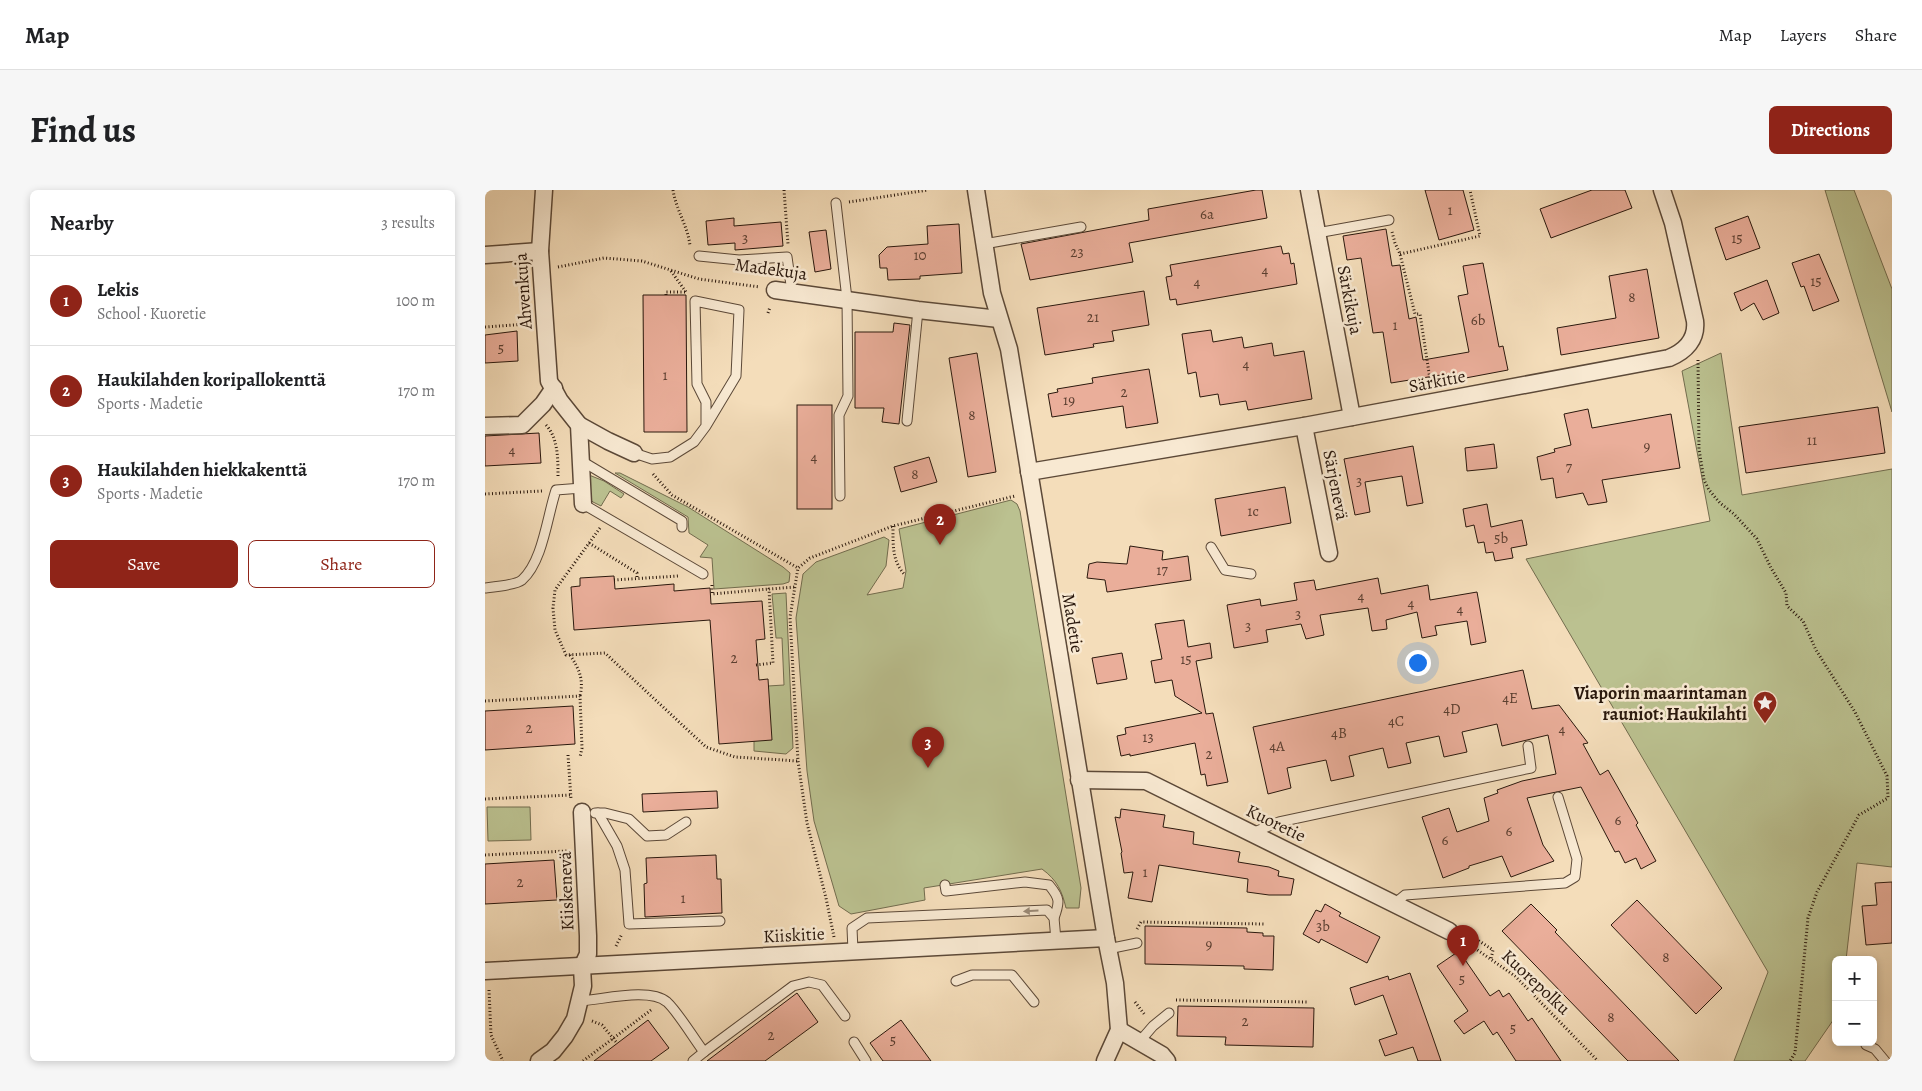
<!DOCTYPE html>
<html lang="en">
<head>
<meta charset="utf-8">
<style>
	body { margin:0; font-family:Alegreya,serif; background:#f6f6f6; color:#202124 }
	.controls { position:absolute; right:15px; bottom:15px; display:grid; overflow:hidden; border-radius:8px; box-shadow:0 2px 8px #0003 }
	.controls button { width:45px; height:45px; display:grid; place-items:center; padding:0; border:0; border-bottom:1px solid #e0e0e0; background:#fff; color:#202124; font:25px sans-serif }
	.you { position:absolute; left:932px; top:472px; width:18px; height:18px; margin:-12px; border:4px solid #fff; border-radius:50%; background:#1a73e8; box-shadow:0 0 0 8px #1a73e833 }
	.badge { display:grid; place-items:center; width:32px; height:32px; border-radius:50%; background:#8f2418; color:#fff; font-size:16px; font-weight:700 }
	.pin { position:absolute; translate:-50% -41px; filter:drop-shadow(0 1px 2px #0008) }
	.pin::after { content:''; position:absolute; top:26px; width:18px; height:15px; background:inherit; clip-path:polygon(0 0,100% 0,50% 100%) }
	.list { margin:0; padding:0; list-style:none }
	h2 { display:flex; justify-content:space-between; align-items:center; height:65px; margin:0; padding:0 20px; font-size:21px }
	h2 small { font-size:16px; font-weight:400; color:#757577 }
	.list li { display:grid; grid-template-columns:32px 1fr auto; gap:15px; align-items:center; box-sizing:border-box; height:90px; padding:0 20px; border-top:1px solid #e0e0e0 }
	.list b { display:block; font-size:19px; white-space:nowrap }
	.list p { margin:0; font-size:16px; white-space:nowrap; color:#757577 }
	.list em { font-size:16px; font-style:normal; color:#757577 }
	.actions { display:flex; gap:10px; padding:15px 20px }
	.actions a { flex:1; padding:11px 0; border:1px solid #8f2418; border-radius:8px; text-align:center; font-size:18px; color:#8f2418 }
	.actions .main { background:#8f2418; color:#fff }
	.map { position:relative; flex:none; width:1407px; height:871px; overflow:hidden; border-radius:8px }
	header { display:flex; align-items:center; gap:30px; box-sizing:border-box; height:70px; padding:0 25px; background:#fff; border-bottom:1px solid #e0e0e0 }
	header strong { font-size:24px }
	nav { display:flex; gap:28px; margin-inline-start:auto; font-size:18px }
	.intro { display:flex; align-items:center; justify-content:space-between; box-sizing:border-box; height:120px; padding:0 30px }
	h1 { margin:0; font-size:35px }
	.button { padding:12px 22px; border-radius:8px; background:#8f2418; color:#fff; font-size:18px; font-weight:700 }
	main { display:flex; gap:30px; padding:0 30px }
	aside { flex:1; background:#fff; border-radius:8px; box-shadow:0 2px 8px #0003 }
	.map>svg:first-child { display:block }
</style>
</head>
<body>
<header>
<strong>Map</strong>
<nav><a>Map</a><a>Layers</a><a>Share</a></nav>
</header>
<div class="intro"><h1>Find us</h1><a class="button">Directions</a></div>
<main>
<aside>
<h2>Nearby<small>3 results</small></h2>
<ul class="list">
<li><span class="badge">1</span><div><b>Lekis</b><p>School · Kuoretie</p></div><em>100 m</em></li>
<li><span class="badge">2</span><div><b>Haukilahden koripallokenttä</b><p>Sports · Madetie</p></div><em>170 m</em></li>
<li><span class="badge">3</span><div><b>Haukilahden hiekkakenttä</b><p>Sports · Madetie</p></div><em>170 m</em></li>
</ul>
<div class="actions"><a class="main">Save</a><a>Share</a></div>
</aside>
<div class="map">
<svg width="1407" height="871" viewBox="0 0 1407 871">
	<rect width="100%" height="100%" fill="#f4ddba"/>
	<filter id="stains"><feTurbulence type="fractalNoise" baseFrequency=".004" numOctaves="4"/><feColorMatrix values="0 0 0 0 .2 0 0 0 0 .09 0 0 0 0 .02 0 0 0 .5 -.17"/></filter>
	<radialGradient id="worn" r=".72"><stop offset=".6" stop-color="#630" stop-opacity="0"/><stop offset="1" stop-color="#630" stop-opacity=".3"/></radialGradient>
	<!-- green -->
	<g fill="#bbc190" stroke="#726c4e">
		<polygon points="1340,0 1369,0 1407,99 1407,222"/>
		<polygon points="1236,163 1257,305 1407,279 1407,677 1372,673 1361,770 1351,770 1351,826 1320,871 1249,871 1283,782 1041,369 1225,331 1197,181"/>
		<polygon points="130,283 135,283 203,317 298,377 305,383 304,392 298,394 229,399 227,368 215,367 223,355 204,343 203,327"/>
		<polygon points="104,285 119,291 139,304 136,308 125,301 116,316 108,312 104,308"/>
		<path d="M526 310 532 314 535 321 596 698 594 718H581C577 701 572 690 557 679L439 698 440 710 366 724 354 716 329 631 322 581 311 428 318 384 331 372 399 347 404 350 401 376 382 405 418 398 421 381 414 339Z"/>
		<polygon points="301,403 308,558 301,564 269,561 269,551 283,496 299,495 297,448 291,448 287,404"/>
		<polygon points="2,617 45,617 46,650 3,651"/>
	</g>
	<!-- building -->
	<g fill="#eaae9a" stroke="#2a180d">
		<polygon points="771,0 777,0 782,28 644,53 648,72 545,90 536,54 664,30 663,19"/>
		<polygon points="940,0 978,0 989,40 954,50"/>
		<polygon points="1107,0 1140,0 1147,18 1066,48 1055,19"/>
		<polygon points="1263,26 1275,58 1241,70 1230,38"/>
		<polygon points="249,28 249,36 296,32 298,56 250,60 250,53 223,55 221,31"/>
		<polygon points="474,34 477,83 435,86 435,89 403,90 402,78 395,78 394,65 402,57 443,54 442,36"/>
		<polygon points="901,39 907,76 915,75 924,129 931,127 938,170 984,162 973,106 983,104 978,76 998,73 1014,157 1018,156 1023,180 970,190 968,183 906,193 898,142 888,143 876,68 862,70 858,46"/>
		<polygon points="341,40 346,79 330,82 324,42"/>
		<polygon points="796,56 798,64 804,63 806,74 809,73 812,94 692,115 691,109 685,110 681,87 687,86 685,75"/>
		<polygon points="1334,64 1354,111 1328,121 1319,96 1316,97 1307,73"/>
		<polygon points="1162,79 1174,148 1076,165 1072,138 1131,128 1124,86"/>
		<polygon points="1282,90 1294,123 1278,130 1269,113 1256,121 1249,103"/>
		<polygon points="659,101 664,135 627,141 629,151 608,154 609,157 560,165 552,118"/>
		<polygon points="158,105 201,105 202,242 159,242"/>
		<polygon points="409,133 425,135 414,234 397,232 399,218 370,218 370,142 408,142"/>
		<polygon points="726,140 728,152 757,147 759,158 787,153 789,166 819,161 827,209 763,220 761,211 735,215 733,204 715,207 711,182 703,184 697,144"/>
		<polygon points="32,141 33,171 0,173 0,145"/>
		<polygon points="492,163 511,282 483,287 464,168"/>
		<polygon points="664,179 673,233 641,238 638,216 567,227 563,204 573,202 572,199 608,193 607,188"/>
		<rect x="312" y="215" width="35" height="104"/>
		<polygon points="1393,217 1400,263 1261,283 1254,237"/>
		<polygon points="1103,219 1107,238 1186,224 1195,278 1117,290 1122,312 1103,315 1098,303 1071,308 1068,288 1056,290 1052,267 1070,262 1069,259 1086,255 1079,224"/>
		<polygon points="54,243 56,273 0,276 0,246"/>
		<polygon points="1009,254 1012,278 982,281 980,258"/>
		<polygon points="928,256 938,313 922,316 917,286 880,292 885,322 870,325 859,269"/>
		<polygon points="444,267 452,292 416,302 409,277"/>
		<polygon points="800,297 806,333 736,346 730,309"/>
		<polygon points="1002,314 1006,337 1037,330 1042,355 1026,358 1028,368 1010,371 1008,362 1001,363 999,352 993,353 989,335 981,337 978,319"/>
		<polygon points="645,356 678,361 677,370 703,366 706,390 622,402 620,390 602,388 604,374 612,372 642,374"/>
		<polygon points="129,386 130,399 189,394 189,401 225,398 226,414 277,411 280,449 271,450 274,490 283,489 287,550 234,554 225,430 89,440 86,397 95,396 95,388"/>
		<polygon points="893,388 896,404 943,395 945,410 992,402 1001,452 986,455 982,431 950,436 952,445 937,448 932,422 901,430 902,439 887,441 883,418 835,425 839,445 821,449 816,434 781,440 783,452 749,458 742,415 775,409 776,416 812,410 809,393 829,390 831,400"/>
		<polygon points="699,430 703,457 725,453 727,468 711,471 721,524 728,523 743,592 722,596 720,584 716,585 710,553 645,566 645,564 636,566 632,546 641,544 640,538 717,523 690,506 687,490 670,493 666,471 677,469 670,434"/>
		<polygon points="637,463 642,489 612,494 607,468"/>
		<polygon points="1038,480 1047,519 1074,515 1103,553 1098,554 1115,585 1123,580 1153,633 1151,635 1171,671 1156,679 1151,668 1140,673 1134,661 1130,662 1096,597 1042,608 1058,655 1069,671 1026,687 1017,666 984,676 984,678 958,688 937,627 964,618 972,642 1004,631 999,608 1013,603 1012,600 1037,591 1071,584 1063,545 1017,556 1012,534 977,542 982,562 959,567 954,546 921,553 926,573 903,578 898,558 864,566 869,586 846,591 841,570 802,578 806,598 783,604 768,537"/>
		<polygon points="88,516 90,554 0,560 0,521"/>
		<polygon points="232,601 233,618 158,622 157,604"/>
		<polygon points="636,619 680,625 678,637 709,642 708,654 755,662 753,672 784,677 794,681 793,686 809,689 806,705 784,705 762,702 763,689 674,675 667,712 643,708 648,682 639,683 636,663 637,662 630,627 635,628"/>
		<polygon points="231,665 232,689 236,689 237,723 160,727 159,694 162,693 161,668"/>
		<polygon points="69,670 72,710 0,714 0,674"/>
		<polygon points="1407,692 1407,753 1381,755 1377,716 1392,715 1390,693"/>
		<polygon points="1152,710 1237,798 1211,824 1126,735"/>
		<polygon points="840,714 856,723 854,726 895,747 882,773 836,749 834,753 818,744 831,720 836,722"/>
		<polygon points="1046,714 1072,740 1070,742 1194,871 1143,871 1017,741"/>
		<polygon points="660,736 762,738 762,742 778,743 778,746 789,746 788,780 759,779 759,776 660,774"/>
		<polygon points="974,761 1005,806 1014,800 1018,807 1024,803 1043,831 1047,828 1076,871 1031,871 1012,842 1008,845 999,831 979,844 969,831 983,821 952,776"/>
		<polygon points="925,783 947,845 956,871 933,871 928,857 900,866 894,850 912,844 898,805 870,815 865,798 903,786 904,790"/>
		<polygon points="312,803 333,832 280,871 222,871"/>
		<polygon points="693,816 829,818 828,857 740,855 741,847 692,846"/>
		<polygon points="163,830 184,858 166,871 109,871"/>
		<polygon points="416,830 446,871 398,871 385,853"/>
	</g>
	<g fill="none" stroke-linecap="round" stroke-linejoin="round">
		<defs>
			<g id="service">
				<polyline points="351,13 362,109 363,206 354,225 355,306"/>
				<polyline points="832,43 904,30"/>
				<polyline points="499,54 596,37"/>
				<polyline points="214,66 254,70 302,67 307,102"/>
				<polyline points="422,231 433,120"/>
				<polyline points="149,263 167,269 185,267 209,252 221,236 221,212 212,194 210,111 254,120 251,186 221,236"/>
				<polyline points="95,270 197,331 197,337"/>
				<polyline points="98,314 218,384"/>
				<polyline points="726,357 740,380 766,384"/>
				<path d="M0 398C9 397 31 395 37 390 58 371 62 327 71 300L97 298"/>
				<polyline points="110,623 120,623 144,629 162,646 181,645 201,632"/>
				<polyline points="113,623 132,656 140,680 144,734 235,731"/>
				<polyline points="767,643 794,632 1046,578 1043,556"/>
				<path d="M460 695 461 701 540 692 564 695C575 708 575 712 569 728"/>
				<polyline points="909,714 920,705 1080,693 1090,687 1092,669 1073,607"/>
				<polyline points="623,759 652,753"/>
				<polyline points="368,761 367,738 382,728 562,720 569,728 571,750"/>
				<polyline points="471,791 487,785 527,785 549,812"/>
				<path d="M94 811C117 810 164 797 182 812 193 822 209 849 219 862L308 796 324 792 337 795 360 826"/>
				<polyline points="655,851 668,836 684,823"/>
				<polyline points="369,852 381,871"/>
				<polyline points="1381,855 1390,859 1400,871"/>
				<polyline points="208,871 219,862"/>
			</g>
			<g id="minor">
				<polyline points="59,0 55,61 64,191 75,211 94,235 98,314"/>
				<polyline points="491,0 507,103 524,159 621,748 630,793 634,840 620,871"/>
				<polyline points="824,0 867,227"/>
				<polyline points="0,65 55,61"/>
				<polyline points="290,100 433,120 514,129"/>
				<polyline points="94,235 123,251 149,263"/>
				<polyline points="0,236 37,235 58,214 69,198"/>
				<polyline points="819,236 844,363"/>
				<path d="M544 282 819 236 1184 168C1201 161 1212 149 1210 131L1188 33 1177 0"/>
				<polyline points="594,590 661,591 964,741"/>
				<polyline points="0,781 621,748"/>
				<polyline points="634,840 677,865 682,871"/>
				<polyline points="54,871 68,861 80,846 90,829 98,796 97,777 103,764 103,746 97,622"/>
			</g>
		</defs>
		<!-- service casing -->
		<use href="#service" stroke="#5c4938" stroke-width="11"/>
		<!-- minor casing -->
		<use href="#minor" stroke="#5c4938" stroke-width="19"/>
		<!-- path -->
		<g stroke="#2a180d" stroke-width="3" stroke-dasharray="1 2.5" stroke-linecap="butt">
			<path d="M188 0C191 20 203 36 205 56"/>
			<polyline points="299,0 303,54"/>
			<polyline points="364,12 443,0"/>
			<polyline points="907,42 910,53 915,64 930,124 935,124 946,196"/>
			<polyline points="915,64 995,46 985,0"/>
			<polyline points="73,77 119,68 157,71 214,89 275,97"/>
			<polyline points="186,81 201,102"/>
			<polyline points="181,105 181,102 200,102"/>
			<polyline points="283,123 285,117"/>
			<polyline points="0,137 42,134"/>
			<polyline points="1213,170 1214,259 1219,290 1224,300 1235,313 1249,324 1272,349 1286,378 1301,403 1302,416 1318,431 1331,460 1370,522 1402,586 1403,608 1374,625 1332,702 1323,728 1310,863 1305,871"/>
			<path d="M61 235C73 248 73 268 73 286"/>
			<polyline points="168,284 187,305 313,378"/>
			<polyline points="0,304 57,301"/>
			<path d="M408 336C408 355 407 371 420 385"/>
			<polyline points="115,338 70,400 68,418 70,440 81,465 120,463 221,557 250,567 313,571"/>
			<polyline points="104,353 152,383 152,388"/>
			<polyline points="129,390 193,386"/>
			<polyline points="227,395 227,404 284,399"/>
			<path d="M85 465C94 479 99 489 95 506"/>
			<polyline points="271,475 288,473 284,399 310,397"/>
			<polyline points="0,511 95,506 97,558 95,567"/>
			<polyline points="83,565 86,609"/>
			<polyline points="0,609 85,605"/>
			<polyline points="0,665 82,661"/>
			<polyline points="652,739 656,732 779,734"/>
			<polyline points="982,743 1008,760 1006,769"/>
			<polyline points="349,747 341,708 322,633 313,571 305,427 313,378 325,368 408,336 530,306"/>
			<polyline points="978,750 1030,786 1113,871"/>
			<polyline points="131,756 137,744"/>
			<polyline points="4,800 6,845 18,871"/>
			<polyline points="691,810 822,812"/>
			<polyline points="650,812 660,825"/>
			<polyline points="107,831 117,835 132,853"/>
			<polyline points="98,871 166,820"/>
		</g>
		<!-- service -->
		<use href="#service" stroke="#f8e9d2" stroke-width="9"/>
		<!-- minor -->
		<use href="#minor" stroke="#f8e9d2" stroke-width="16"/>
	</g>
	<!-- one-way arrows -->
	<defs><path id="oneway-solid" d="M-6-.8H1V-3.2L6.5 0L1 3.2V.8H-6Z" transform="scale(1.25)"/></defs>
	<use fill="#9b8b79" href="#oneway-solid" transform="translate(546 721) rotate(177)"/>
	<!-- icons -->
	<defs>
		<symbol id="sight-pin" viewBox="-11 -11 22 30"><path d="M0 17L-7.5 6A9.5 9.5 0 1 1 7.5 6Z" fill="#8f2418" stroke="#f8e9d2"/><path d="M0-6L1.8-2.2L6-1.7L2.9 1.2L3.7 5.4L0 3.3L-3.7 5.4L-2.9 1.2L-6-1.7L-1.8-2.2Z" fill="#fff"/></symbol>
	</defs>
	<g fill-rule="evenodd">
		<use href="#sight-pin" x="1266" y="499" width="28" height="38"/>
	</g>
	<g text-anchor="middle" stroke-width="5" stroke-linejoin="round" paint-order="stroke">
		<!-- number labels -->
		<g font-size="15" fill="#5a3e30">
			<text x="965" y="25">1</text>
			<text x="722" y="29">6a</text>
			<text x="260" y="53">3</text>
			<text x="1252" y="53">15</text>
			<text x="592" y="67">23</text>
			<text x="435" y="70">10</text>
			<text x="780" y="85">4</text>
			<text x="1331" y="96">15</text>
			<text x="712" y="97">4</text>
			<text x="1147" y="112">8</text>
			<text x="608" y="132">21</text>
			<text x="993" y="135">6b</text>
			<text x="910" y="140">1</text>
			<text x="16" y="163">5</text>
			<text x="761" y="179">4</text>
			<text x="180" y="190">1</text>
			<text x="639" y="207">2</text>
			<text x="584" y="215">19</text>
			<text x="487" y="230">8</text>
			<text x="1327" y="255">11</text>
			<text x="1162" y="261">9</text>
			<text x="27" y="265">4</text>
			<text x="329" y="272">4</text>
			<text x="1084" y="282">7</text>
			<text x="430" y="289">8</text>
			<text x="874" y="296">3</text>
			<text x="768" y="326">1c</text>
			<text x="1016" y="353">5b</text>
			<text x="677" y="385">17</text>
			<text x="876" y="411">4</text>
			<text x="926" y="418">4</text>
			<text x="975" y="424">4</text>
			<text x="813" y="429">3</text>
			<text x="763" y="441">3</text>
			<text x="249" y="473">2</text>
			<text x="701" y="474">15</text>
			<text x="1025" y="513">4E</text>
			<text x="967" y="524">4D</text>
			<text x="911" y="536">4C</text>
			<text x="44" y="543">2</text>
			<text x="1077" y="544">4</text>
			<text x="854" y="548">4B</text>
			<text x="663" y="552">13</text>
			<text x="792" y="561">4A</text>
			<text x="724" y="569">2</text>
			<text x="1133" y="635">6</text>
			<text x="1024" y="646">6</text>
			<text x="960" y="655">6</text>
			<text x="660" y="687">1</text>
			<text x="35" y="697">2</text>
			<text x="198" y="713">1</text>
			<text x="838" y="741">3b</text>
			<text x="724" y="759">9</text>
			<text x="1181" y="772">8</text>
			<text x="977" y="794">5</text>
			<text x="1126" y="832">8</text>
			<text x="760" y="836">2</text>
			<text x="1028" y="843">5</text>
			<text x="286" y="850">2</text>
			<text x="408" y="855">5</text>
		</g>
		<!-- street labels -->
		<g font-size="18" fill="#2a180d" stroke="#f8e9d2">
			<text transform="translate(286 79) rotate(8)" y="6">Madekuja</text>
			<text transform="translate(38 101) rotate(-94)" y="6">Ahvenkuja</text>
			<text transform="translate(865 110) rotate(79)" y="6">Särkikuja</text>
			<text transform="translate(952 191) rotate(-11)" y="6">Särkitie</text>
			<text transform="translate(851 295) rotate(79)" y="6">Särjenevä</text>
			<text transform="translate(588 433) rotate(81)" y="6">Madetie</text>
			<text transform="translate(791 633) rotate(26)" y="6">Kuoretie</text>
			<text transform="translate(81 701) rotate(-92)" y="6">Kiiskenevä</text>
			<text transform="translate(309 745) rotate(-3)" y="6">Kiiskitie</text>
			<text transform="translate(1051 792) rotate(43)" y="6">Kuorepolku</text>
		</g>
		<!-- poi labels -->
		<g font-size="18" font-weight="bold" fill="#2a180d" stroke="#f8e9d2" text-anchor="end">
			<text x="1262" y="509">Viaporin maarintaman<tspan x="1262" dy="21">rauniot: Haukilahti</tspan></text>
		</g>
	</g>
	<rect width="100%" height="100%" filter="url(#stains)"/>
	<rect width="100%" height="100%" fill="url(#worn)"/>
</svg>
<div class="controls">
<button>+</button>
<button>−</button>
</div>
<div class="you"></div>
<div class="pin badge" style="left:978px;top:776px">1</div>
<div class="pin badge" style="left:455px;top:355px">2</div>
<div class="pin badge" style="left:443px;top:578px">3</div>
</div>
</main>
</body>
</html>
